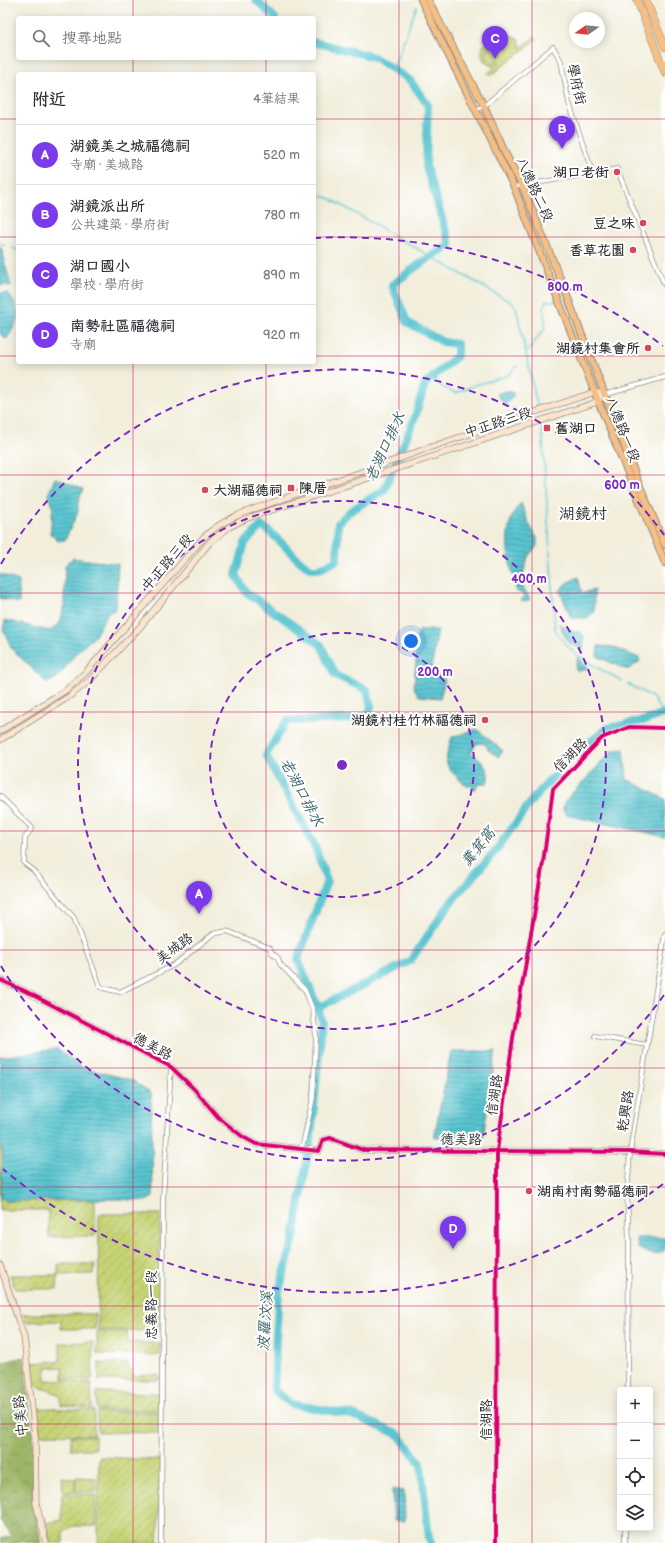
<!DOCTYPE html>
<html lang="zh-TW">
<head>
<meta charset="utf-8">
<style>
	body { margin:0; font-family:"Balsamiq Sans","LXGW WenKai TC",sans-serif; background:#f2f2f3; color:#2b2b33 }
	.controls { position:absolute; right:12px; bottom:12px; display:grid; overflow:hidden; border-radius:4px; box-shadow:0 2px 10px #0003 }
	.controls button { width:36px; height:36px; display:grid; place-items:center; padding:0; border:0; border-bottom:1px solid #e1e1e2; background:#fff; color:#2b2b33; font:20px sans-serif }
	.compass { position:absolute; left:569px; top:12px; width:36px; height:36px; border-radius:50%; background:#fff; box-shadow:0 2px 10px #0003; rotate:256deg }
	.you { position:absolute; left:411px; top:641px; width:14px; height:14px; margin:-10px; border:3px solid #fff; border-radius:50%; background:#1a73e8; box-shadow:0 0 0 6px #1a73e833 }
	.badge { display:grid; place-items:center; width:26px; height:26px; border-radius:50%; background:#7c3aed; color:#fff; font-size:13px; font-weight:700 }
	.pin { position:absolute; translate:-50% -33px; filter:drop-shadow(0 1px 2px #0008) }
	.pin::after { content:''; position:absolute; top:21px; width:14px; height:12px; background:inherit; clip-path:polygon(0 0,100% 0,50% 100%) }
	.list { margin:0; padding:0; list-style:none }
	h2 { display:flex; justify-content:space-between; align-items:center; height:52px; margin:0; padding:0 16px; font-size:17px }
	h2 small { font-size:13px; font-weight:400; color:#7c7c81 }
	.list li { display:grid; grid-template-columns:26px 1fr auto; gap:12px; align-items:center; box-sizing:border-box; height:60px; padding:0 16px; border-top:1px solid #e1e1e2 }
	.list b { display:block; font-size:15px; white-space:nowrap }
	.list p { margin:0; font-size:13px; white-space:nowrap; color:#7c7c81 }
	.list em { font-size:13px; font-style:normal; color:#7c7c81 }
	.icon { flex:none; width:22px; height:22px; fill:none; stroke:currentColor; stroke-width:2; stroke-linecap:round; stroke-linejoin:round }
	.map { position:relative; flex:none; width:665px; height:1543px; overflow:hidden }
	.search { position:absolute; background:#fff; box-shadow:0 2px 10px #0003; left:16px; top:16px; width:300px; height:44px; display:flex; align-items:center; gap:10px; box-sizing:border-box; padding:0 14px; border-radius:4px; color:#7c7c81; font-size:15px }
	.panel { position:absolute; background:#fff; box-shadow:0 2px 10px #0003; left:16px; top:72px; width:300px; height:292px; border-radius:4px }
	.map>svg:first-child { display:block }
</style>
</head>
<body>
<div class="map">
<svg width="665" height="1543" viewBox="0 0 665 1543">
	<defs>
		<pattern id="grass-dots" width="8" height="8" patternUnits="userSpaceOnUse"><rect width="8" height="8" fill="#c6d374"/><path d="M2 2h.1M6 6h.1" fill="none" stroke="#aab565" stroke-width="1.8" stroke-linecap="round"/></pattern>
		<pattern id="forest-crowns" width="20" height="18" patternUnits="userSpaceOnUse"><rect width="20" height="18" fill="#9cb566"/><path d="M2 6a3 3 0 1 1 6 0M12 15a3 3 0 1 1 6 0" fill="none" stroke="#7f9354"/></pattern>
		<pattern id="garden-furrows" width="10" height="10" patternUnits="userSpaceOnUse"><rect width="10" height="10" fill="#c6d374"/><path d="M-1 1l2-2M0 10L10 0M9 11l2-2" fill="none" stroke="#aab565"/></pattern>
		<pattern id="water-rules" width="6" height="5" patternUnits="userSpaceOnUse"><rect width="6" height="5" fill="#58c5d0"/><path d="M0 2.5h6" fill="none" stroke="#49a0a9"/></pattern>
	</defs>
	<rect width="100%" height="100%" fill="#fff"/>
	<filter id="ink" filterUnits="userSpaceOnUse"><feTurbulence type="fractalNoise" baseFrequency=".025" numOctaves="2"/><feDisplacementMap in="SourceGraphic" scale="8" xChannelSelector="R" yChannelSelector="G"/><feConvolveMatrix kernelMatrix="1 2 1 2 8 2 1 2 1" color-interpolation-filters="sRGB"/></filter>
	<filter id="wash" filterUnits="userSpaceOnUse"><feTurbulence type="fractalNoise" baseFrequency=".012" numOctaves="4" result="noise"/><feDisplacementMap in="SourceGraphic" scale="16" xChannelSelector="R" yChannelSelector="G"/><feGaussianBlur stdDeviation="0.9" result="paint"/><feColorMatrix in="noise" values="0 0 0 0 0 0 0 0 0 0 0 0 0 0 0 0 0 1.4 0 .05"/><feComposite in="paint" operator="in"/></filter>
	<g filter="url(#wash)">
		<rect width="100%" height="100%" fill="#f2eedb"/>
		<!-- grass -->
		<path fill="url(#grass-dots)" stroke="#787f50" d="M490 45 499 64 489 63C484 56 484 51 490 45Z"/>
		<!-- forest -->
		<polygon fill="url(#forest-crowns)" stroke="#647048" points="24,1357 33,1444 33,1504 41,1543 35,1543 35,1541 28,1543 23,1540 18,1543 2,1543 1,1539 12,1536 0,1520 0,1363"/>
		<!-- garden -->
		<g fill="url(#garden-furrows)" stroke="#787f50">
			<polygon points="0,1141 3,1155 1,1197 6,1201 95,1200 95,1236 49,1237 48,1210 0,1210"/>
			<polygon points="99,1214 160,1214 159,1331 98,1330"/>
			<polygon points="58,1264 95,1264 94,1274 58,1275 57,1289 15,1289 10,1275 58,1275"/>
			<polygon points="23,1314 95,1314 95,1329 61,1329 61,1321 26,1322"/>
			<polygon points="97,1332 127,1332 128,1343 160,1343 160,1355 97,1354"/>
			<polygon points="93,1342 92,1379 63,1379 63,1367 46,1368 45,1380 91,1382 92,1408 61,1405 61,1395 34,1385 31,1363 60,1361 60,1343"/>
			<polygon points="99,1363 128,1363 128,1368 131,1369 133,1376 159,1375 159,1380 99,1380"/>
			<polygon points="97,1392 159,1393 158,1410 97,1410"/>
			<polygon points="37,1408 94,1410 94,1435 39,1434"/>
			<polygon points="97,1412 159,1412 158,1433 98,1432"/>
			<rect x="71" y="1436" width="24" height="13"/>
			<path d="M99 1457 161 1460C161 1488 158 1515 158 1543H98Z"/>
			<polygon points="62,1477 75,1479 75,1492 63,1492"/>
			<polygon points="76,1477 96,1478 96,1492 76,1492"/>
			<polygon points="62,1494 96,1495 96,1526 73,1526 63,1532 63,1543 50,1543 46,1523 62,1520"/>
		</g>
		<!-- pitch -->
		<path fill="#c6d374" stroke="#787f50" fill-rule="evenodd" d="M512 36 519 40 521 48 535 36 537 39 490 76 488 73 495 67C483 64 480 57 483 46L488 42ZM489 45H490L499 64 489 63C484 57 484 51 489 45Z"/>
		<!-- water -->
		<g fill="url(#water-rules)" stroke="#42787e">
			<polygon points="0,246 1,247 11,286 0,285"/>
			<path d="M0 293H8C23 315 20 316 7 339L0 334Z"/>
			<polygon points="506,391 512,392 514,396 505,405 497,394"/>
			<polygon points="55,478 83,489 78,503 78,512 65,540 58,541 55,538 55,536 50,534 53,506 48,494"/>
			<path d="M521 503 529 524 537 538V546L528 557 522 578 523 587 530 599 527 602 521 601 524 595 516 591 515 586 519 582 517 577 513 575C506 553 503 521 521 503Z"/>
			<polygon points="73,558 118,564 116,609 108,613 94,637 78,651 57,678 47,683 12,649 3,630 5,620 50,631 60,623 64,606 65,565"/>
			<polygon points="0,574 19,581 19,603 0,598"/>
			<polygon points="578,577 582,593 594,590 594,612 587,618 571,618 560,591 565,584"/>
			<polygon points="559,624 574,632 581,632 584,637 583,650 568,642"/>
			<polygon points="420,630 438,630 432,665 434,672 445,680 440,698 419,696 414,688 416,660 415,641"/>
			<polygon points="598,646 613,647 639,658 640,661 629,669 625,669 597,656"/>
			<polygon points="578,657 589,669 577,671 575,669"/>
			<path d="M477 729 503 751 498 757 488 750 487 746 482 743 476 744 471 752C481 761 492 769 487 783L478 785 475 790 471 786H466C445 765 442 767 452 737Z"/>
			<polygon points="624,749 627,779 665,799 665,837 567,815 563,811 564,802 613,750"/>
			<polygon points="57,1049 83,1068 132,1080 151,1093 153,1197 146,1201 116,1199 6,1201 1,1197 3,1155 0,1141 0,1057"/>
			<polygon points="451,1051 496,1051 483,1138 434,1137"/>
			<path d="M636 1238H665V1250C656 1257 647 1254 638 1248Z"/>
			<polygon points="392,1489 404,1491 405,1521 394,1521"/>
		</g>
		<g fill="none" stroke-linecap="round" stroke-linejoin="round">
			<!-- stream -->
			<g stroke="#58c5d0" stroke-width="1.5">
				<polyline points="393,69 417,6"/>
				<polyline points="314,194 329,198 512,303 516,307 537,405"/>
				<polyline points="0,243 5,245"/>
				<polyline points="12,248 18,250"/>
				<polyline points="528,351 545,328 544,306 546,301 556,301"/>
				<polyline points="432,378 444,388 456,393 475,385 507,376 517,366"/>
				<path d="M542 428 555 629C568 655 597 667 622 681"/>
				<polyline points="628,684 652,697 665,716"/>
			</g>
			<!-- river -->
			<g stroke="#58c5d0" stroke-width="8">
				<polyline points="256,0 275,18"/>
				<path d="M314 42 374 57 410 80 428 105 426 166 450 245 421 263 392 285 407 322 443 342 457 344V356L425 384 414 420 384 490 349 512 338 523 337 560C330 564 322 570 314 569 300 568 277 533 261 526L245 543 236 575 246 592 321 645 335 675 367 690 371 707 368 715 351 719 287 721 266 755 315 847 327 881 298 959 318 1008 322 1022 311 1136 294 1238 279 1291 276 1340 274 1390 291 1404 353 1415 399 1435 421 1464 429 1538 431 1543"/>
				<polyline points="318,1008 410,961 451,902 497,849 533,799 572,756 608,728 647,720 665,713"/>
			</g>
		</g>
	</g>
	<g filter="url(#ink)">
		<g fill="none" stroke-linecap="round" stroke-linejoin="round">
			<defs>
				<g id="street">
					<polyline points="476,110 484,106 553,47 561,61 569,103 593,174"/>
					<polyline points="514,187 617,169 665,286"/>
					<polyline points="604,395 665,377"/>
					<polyline points="0,796 32,828 25,838 24,863 33,870 74,918 100,986 103,988 120,992 174,965 213,934 227,931 270,948 271,952 278,958 280,964 305,990 313,1010 316,1036 313,1098 303,1144 299,1149"/>
					<polyline points="595,1036 647,1045"/>
					<polyline points="628,1390 629,1242 627,1195 630,1152 665,934"/>
					<polyline points="161,1543 163,1199 171,1067"/>
					<polyline points="496,1543 497,1151 513,1038 543,863 553,789 602,738 629,727 665,728"/>
					<polyline points="625,1543 625,1528"/>
				</g>
				<g id="secondary">
					<path d="M0 731 66 690 86 672 204 537C224 518 251 510 277 501 326 483 377 468 425 449L595 392 604 395 594 403 302 500 245 519 229 527 210 542 140 627 90 680 70 696 0 740"/>
					<polyline points="0,980 25,991 171,1067 194,1089 218,1117 243,1137 256,1144 319,1151 323,1140 330,1138 363,1150 630,1152 665,1154"/>
					<polyline points="0,1265 24,1337 35,1436 36,1503 46,1543"/>
				</g>
				<g id="primary">
					<polyline points="421,0 514,187 598,401 665,563"/>
					<polyline points="428,0 484,106 506,155 522,185 564,288 637,479 665,545"/>
				</g>
				<g id="highway">
					<polyline points="637,0 665,73"/>
					<polyline points="646,0 665,47"/>
				</g>
			</defs>
			<!-- street casing -->
			<use href="#street" stroke="#8e8c83" stroke-width="5.5"/>
			<!-- secondary casing -->
			<use href="#secondary" stroke="#8e8c83" stroke-width="7"/>
			<!-- primary casing -->
			<use href="#primary" stroke="#8e8c83" stroke-width="8"/>
			<!-- highway casing -->
			<use href="#highway" stroke="#8e8c83" stroke-width="8"/>
			<!-- street -->
			<use href="#street" stroke="#fff" stroke-width="4"/>
			<!-- secondary -->
			<use href="#secondary" stroke="#fbe5cf" stroke-width="5.5"/>
			<!-- primary -->
			<use href="#primary" stroke="#f5bf86" stroke-width="6"/>
			<!-- highway -->
			<use href="#highway" stroke="#f5bf86" stroke-width="7"/>
			<defs>
				<g id="cycleway">
					<polyline points="0,980 25,991 171,1067 194,1089 218,1117 243,1137 256,1144 319,1151 323,1140 330,1138 363,1150 630,1152 665,1154"/>
					<polyline points="496,1543 497,1151 513,1038 543,863 553,789 602,738 629,727 665,728"/>
				</g>
			</defs>
			<!-- cycleway casing -->
			<use href="#cycleway" stroke="#fff" stroke-width="6"/>
			<!-- cycleway -->
			<use href="#cycleway" stroke="#d6006c" stroke-width="4"/>
		</g>
	</g>
	<!-- grid -->
	<path fill="none" stroke="#c2185b" stroke-width="1" stroke-opacity="0.55" d="M133 0V18M266 0V18M399 0V1543M532 0V1543M133 58V74M266 58V74M0 119H18M314 119H665M0 237H18M314 237H665M0 356H18M314 356H665M133 362V1543M266 362V1543M0 475H665M0 593H665M0 712H665M0 831H665M0 950H665M0 1068H665M0 1187H665M0 1306H665M0 1424H620M650 1424H665"/>
	<!-- distance rings -->
	<g fill="none" stroke="#7b2cbf" stroke-width="2" stroke-dasharray="7 5">
		<circle cx="342" cy="765" r="132"/>
		<circle cx="342" cy="765" r="264"/>
		<path d="M664 995A396 396 0 0 1 1 966M1 564A396 396 0 0 1 664 535"/>
		<path d="M663 1184A528 528 0 0 1 3 1169M314 238A528 528 0 0 1 663 346"/>
	</g>
	<!-- markers -->
	<g fill="#d1495b" stroke="#fff" stroke-width="1.5">
		<circle cx="617" cy="172" r="4"/>
		<circle cx="643" cy="223" r="4"/>
		<circle cx="633" cy="250" r="4"/>
		<circle cx="648" cy="348" r="4"/>
		<rect x="543" y="424" width="8" height="8" rx="2"/>
		<rect x="287" y="484" width="8" height="8" rx="2"/>
		<circle cx="205" cy="490" r="4"/>
		<circle cx="485" cy="720" r="4"/>
		<circle cx="529" cy="1191" r="4"/>
	</g>
	<g text-anchor="middle" stroke-width="4" stroke-linejoin="round" paint-order="stroke">
		<!-- street labels -->
		<g font-size="14" fill="#2b2b2b" stroke="#fff">
			<text transform="translate(577 84) rotate(77)" y="5">學府街</text>
			<text transform="translate(535 189) rotate(65)" y="5">八德路二段</text>
			<text transform="translate(498 422) rotate(-18)" y="5">中正路三段</text>
			<text transform="translate(623 429) rotate(68)" y="5">八德路一段</text>
			<text transform="translate(167 562) rotate(-49)" y="5">中正路三段</text>
			<text transform="translate(570 755) rotate(-46)" y="5">信湖路</text>
			<text transform="translate(174 948) rotate(-35)" y="5">美城路</text>
			<text transform="translate(153 1046) rotate(28)" y="5">德美路</text>
			<text transform="translate(494 1095) rotate(-82)" y="5">信湖路</text>
			<text transform="translate(625 1111) rotate(-81)" y="5">乾興路</text>
			<text transform="translate(461 1139) rotate(1)" y="5">德美路</text>
			<text transform="translate(151 1305) rotate(-90)" y="5">忠義路一段</text>
			<text transform="translate(20 1416) rotate(-96)" y="5">中美路</text>
			<text transform="translate(486 1420) rotate(-90)" y="5">信湖路</text>
		</g>
		<!-- poi labels -->
		<g font-size="14" font-weight="bold" fill="#2b2b2b" stroke="#fff" text-anchor="end">
			<text x="609" y="177">湖口老街</text>
			<text x="635" y="228">豆之味</text>
			<text x="625" y="255">香草花園</text>
			<text x="640" y="353">湖鏡村集會所</text>
			<text x="555" y="433" text-anchor="start">舊湖口</text>
			<text x="299" y="493" text-anchor="start">陳厝</text>
			<text x="213" y="495" text-anchor="start">大湖福德祠</text>
			<text x="477" y="725">湖鏡村桂竹林福德祠</text>
			<text x="537" y="1196" text-anchor="start">湖南村南勢福德祠</text>
		</g>
		<!-- water labels -->
		<g font-size="15" font-style="italic" fill="#3b6165" stroke="#fff">
			<text transform="translate(385 447) rotate(-65)" y="5">老湖口排水</text>
			<text transform="translate(302 792) rotate(62)" y="5">老湖口排水</text>
			<text transform="translate(478 847) rotate(-51)" y="5">糞箕窩</text>
			<text transform="translate(265 1321) rotate(-86)" y="5">波羅汶溪</text>
		</g>
		<!-- quarter labels -->
		<g font-size="16" fill="#2b2b2b" stroke="#fff">
			<text x="583" y="519">湖鏡村</text>
		</g>
	</g>
	<circle cx="342" cy="765" r="6" fill="#7b2cbf" stroke="#fff" stroke-width="2"/>
	<g font-size="12" text-anchor="middle" font-weight="bold" fill="#7b2cbf" stroke="#fff" stroke-width="4" stroke-linejoin="round" paint-order="stroke">
		<text x="565" y="291">800 m</text>
		<text x="622" y="489">600 m</text>
		<text x="529" y="583">400 m</text>
		<text x="435" y="676">200 m</text>
	</g>
</svg>
<div class="controls">
<button>+</button>
<button>−</button>
<button><svg class="icon" aria-label="locate" viewBox="0 0 24 24"><circle cx="12" cy="12" r="6"/><path d="M12 2v4M12 18v4M2 12h4M18 12h4"/></svg></button>
<button><svg class="icon" aria-label="layers" viewBox="0 0 24 24"><path d="M12 4l9 5-9 5-9-5zM3 14l9 5 9-5"/></svg></button>
</div>
<svg class="compass" viewBox="-18 -18 36 36"><path d="M0-13l5 13h-10z" fill="#e53935"/><path d="M0 13l5-13h-10z" fill="#7c7c81"/></svg>
<div class="you"></div>
<div class="pin badge" style="left:199px;top:914px">A</div>
<div class="pin badge" style="left:562px;top:149px">B</div>
<div class="pin badge" style="left:495px;top:59px">C</div>
<div class="pin badge" style="left:453px;top:1249px">D</div>
<div class="search"><svg class="icon" aria-label="search" viewBox="0 0 24 24"><circle cx="10" cy="10" r="6"/><path d="M15 15l6 6"/></svg>搜尋地點</div>
<section class="panel">
<h2>附近<small>4筆結果</small></h2>
<ul class="list">
<li><span class="badge">A</span><div><b>湖鏡美之城福德祠</b><p>寺廟 · 美城路</p></div><em>520 m</em></li>
<li><span class="badge">B</span><div><b>湖鏡派出所</b><p>公共建築 · 學府街</p></div><em>780 m</em></li>
<li><span class="badge">C</span><div><b>湖口國小</b><p>學校 · 學府街</p></div><em>890 m</em></li>
<li><span class="badge">D</span><div><b>南勢社區福德祠</b><p>寺廟</p></div><em>920 m</em></li>
</ul>
</section>
</div>
</body>
</html>
